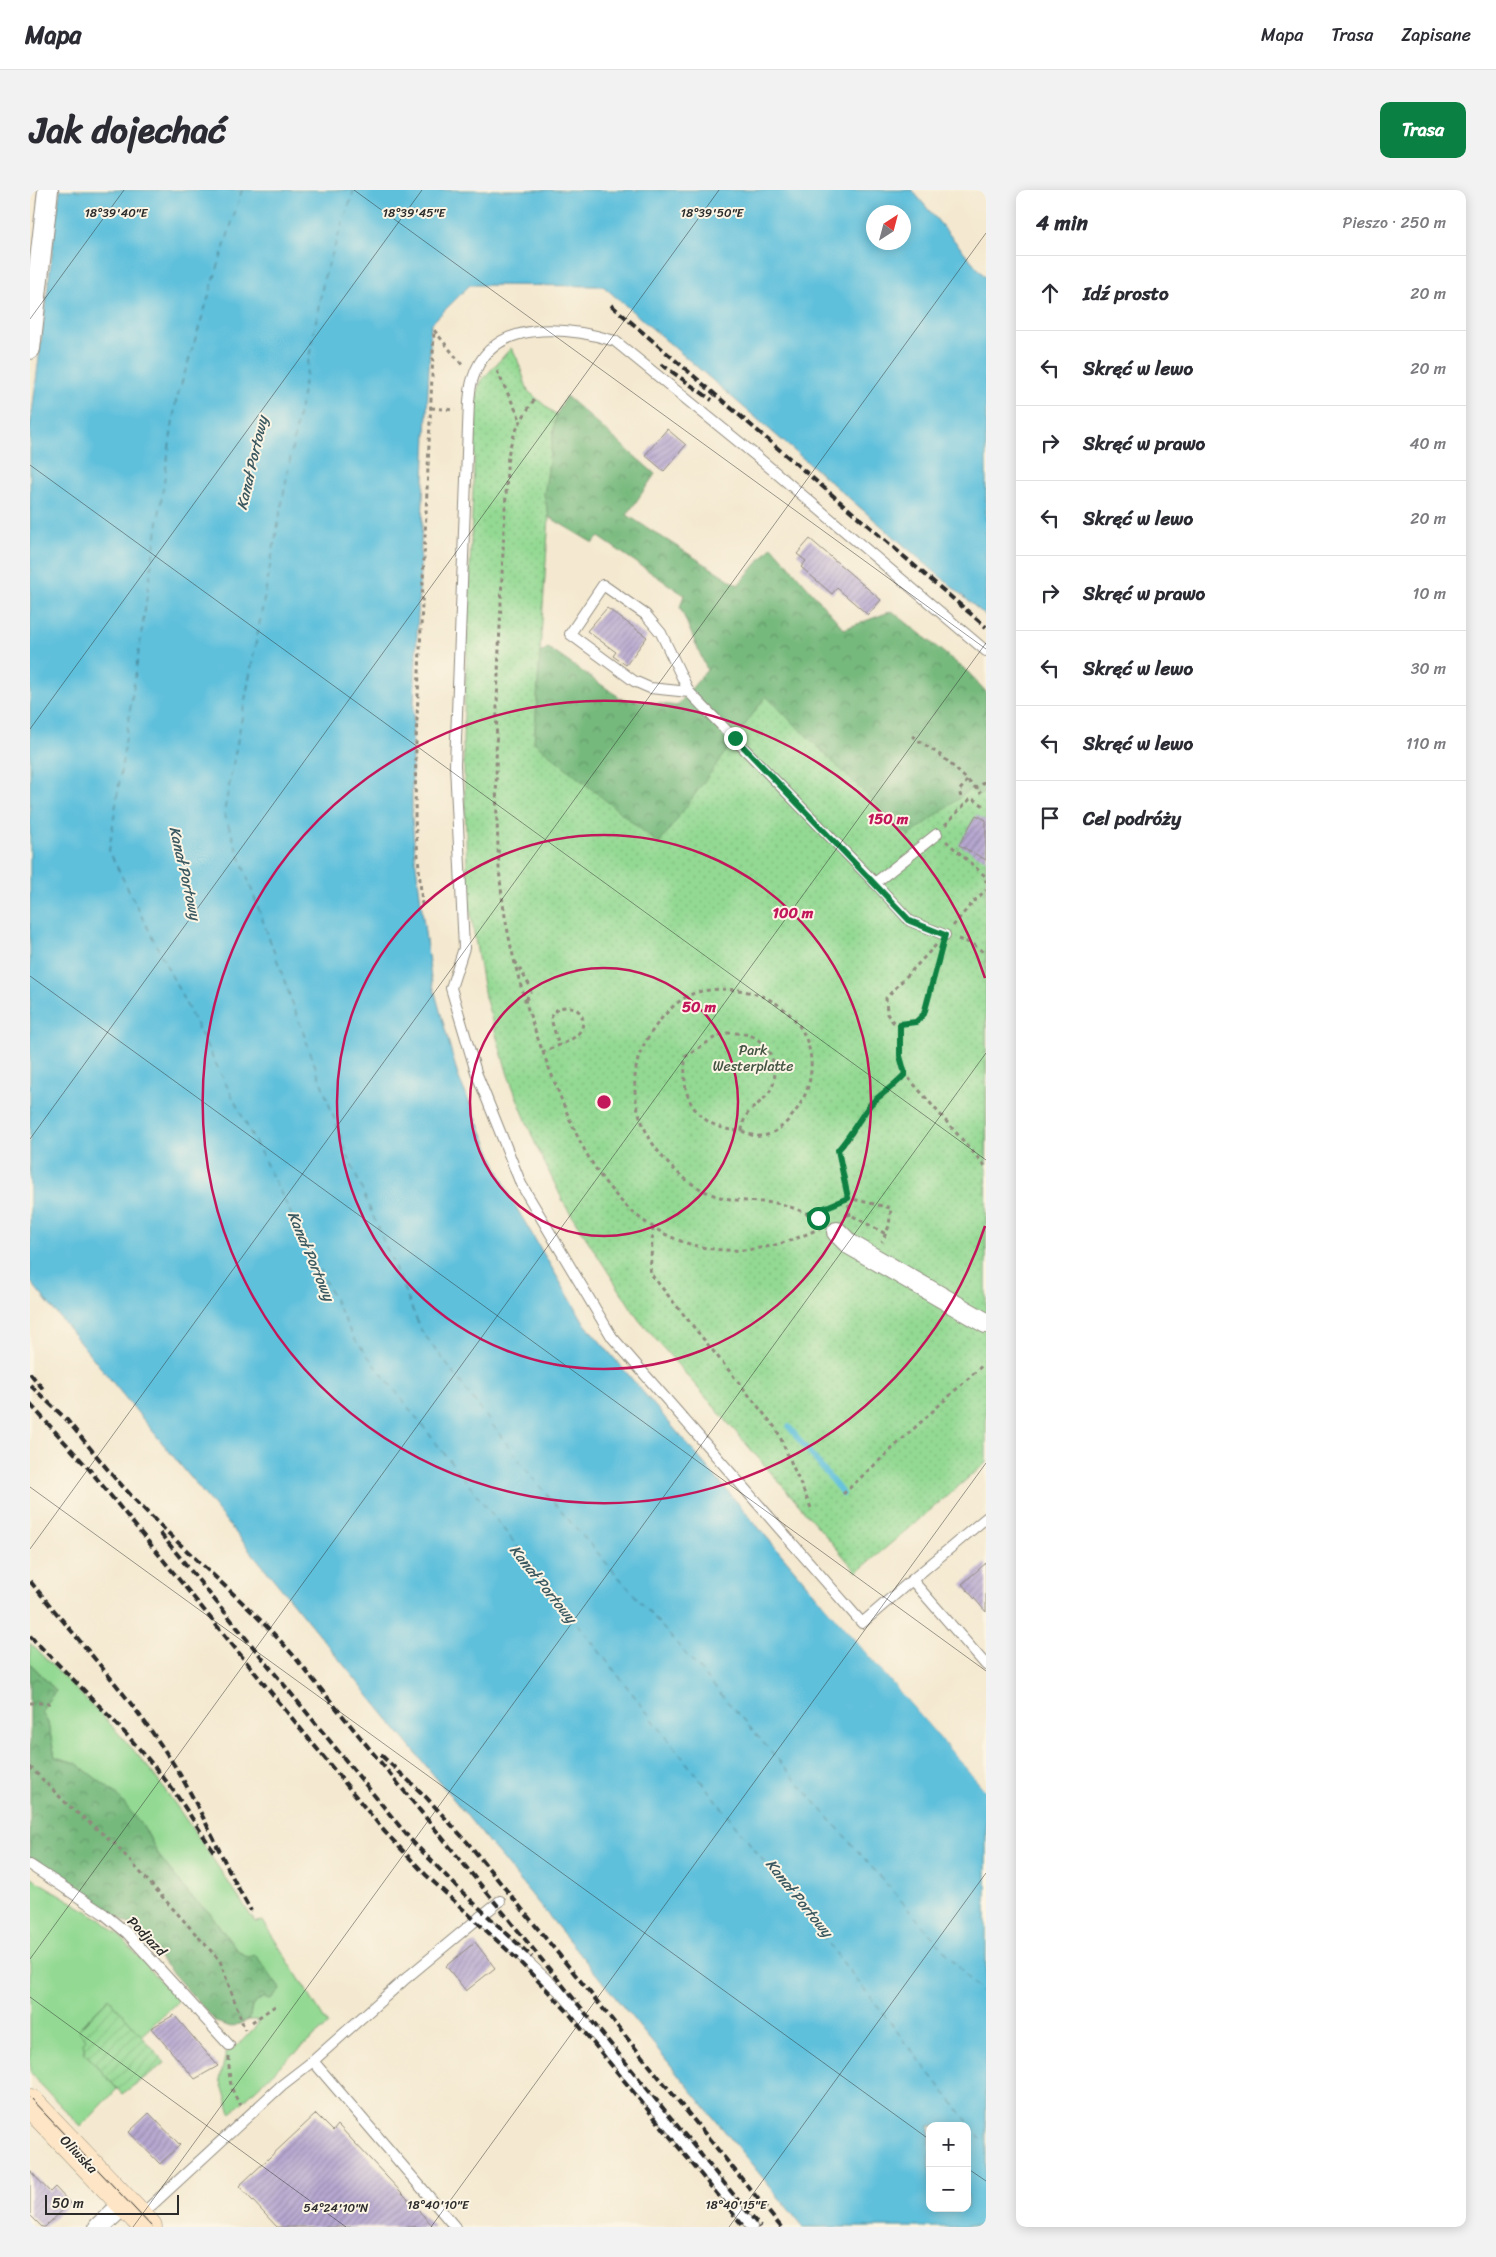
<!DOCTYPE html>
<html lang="pl">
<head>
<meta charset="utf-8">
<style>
	body { margin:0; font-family:Sriracha,sans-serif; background:#f2f2f3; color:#2b2b33 }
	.controls { position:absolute; right:15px; bottom:15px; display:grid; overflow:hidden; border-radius:10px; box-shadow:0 2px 12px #0003 }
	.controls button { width:45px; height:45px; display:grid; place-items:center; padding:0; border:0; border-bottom:1px solid #e1e1e2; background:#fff; color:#2b2b33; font:25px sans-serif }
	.compass { position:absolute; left:836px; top:15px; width:45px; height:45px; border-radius:50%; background:#fff; box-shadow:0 2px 12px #0003; rotate:36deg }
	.scale { position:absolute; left:15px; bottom:12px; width:134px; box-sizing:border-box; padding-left:5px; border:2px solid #2b2b2b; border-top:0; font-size:14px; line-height:18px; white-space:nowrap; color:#2b2b2b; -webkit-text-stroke:4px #fcf5e5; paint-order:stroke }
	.stop { position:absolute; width:15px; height:15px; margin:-11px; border:4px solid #0b8043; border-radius:50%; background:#fff }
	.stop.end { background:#0b8043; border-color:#fff; box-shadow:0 1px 5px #0008 }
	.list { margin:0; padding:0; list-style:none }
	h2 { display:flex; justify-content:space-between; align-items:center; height:65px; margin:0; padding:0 20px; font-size:21px }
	h2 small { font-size:16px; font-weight:400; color:#7c7c81 }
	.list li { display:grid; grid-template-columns:32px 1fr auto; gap:15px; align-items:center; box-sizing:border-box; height:75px; padding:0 20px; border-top:1px solid #e1e1e2 }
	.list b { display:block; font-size:19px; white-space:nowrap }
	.list em { font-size:16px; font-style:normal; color:#7c7c81 }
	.icon { flex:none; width:28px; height:28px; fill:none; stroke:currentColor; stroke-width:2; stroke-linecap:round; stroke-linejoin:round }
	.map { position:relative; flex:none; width:956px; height:2037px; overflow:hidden; border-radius:10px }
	header { display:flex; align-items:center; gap:30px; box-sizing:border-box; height:70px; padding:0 25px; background:#fff; border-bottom:1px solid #e1e1e2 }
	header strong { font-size:24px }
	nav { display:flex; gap:28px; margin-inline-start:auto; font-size:18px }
	.intro { display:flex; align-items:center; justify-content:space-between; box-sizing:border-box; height:120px; padding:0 30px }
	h1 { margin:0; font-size:35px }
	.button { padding:12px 22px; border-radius:10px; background:#0b8043; color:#fff; font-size:18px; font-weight:700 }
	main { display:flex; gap:30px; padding:0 30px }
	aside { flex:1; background:#fff; border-radius:10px; box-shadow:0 2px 12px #0003 }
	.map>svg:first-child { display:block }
</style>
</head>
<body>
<header>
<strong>Mapa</strong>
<nav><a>Mapa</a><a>Trasa</a><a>Zapisane</a></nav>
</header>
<div class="intro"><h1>Jak dojechać</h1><a class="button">Trasa</a></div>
<main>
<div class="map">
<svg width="956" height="2037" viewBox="0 0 956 2037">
	<defs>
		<pattern id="forest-crowns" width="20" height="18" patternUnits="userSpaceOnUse" patternTransform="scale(1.25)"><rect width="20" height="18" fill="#76b97d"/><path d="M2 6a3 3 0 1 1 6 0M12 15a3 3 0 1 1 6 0" fill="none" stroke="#619767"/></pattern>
		<pattern id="park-dots" width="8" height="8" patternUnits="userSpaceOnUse" patternTransform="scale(1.25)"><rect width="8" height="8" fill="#93d993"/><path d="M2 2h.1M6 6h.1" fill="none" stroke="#7fba7f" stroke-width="1.8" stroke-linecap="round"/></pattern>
		<pattern id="garden-furrows" width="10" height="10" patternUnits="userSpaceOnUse" patternTransform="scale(1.25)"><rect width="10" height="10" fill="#93d993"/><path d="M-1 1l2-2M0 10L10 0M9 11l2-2" fill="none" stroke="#7fba7f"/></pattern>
		<pattern id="building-hatch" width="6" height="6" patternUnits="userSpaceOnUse" patternTransform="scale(1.25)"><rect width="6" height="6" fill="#b6a7d0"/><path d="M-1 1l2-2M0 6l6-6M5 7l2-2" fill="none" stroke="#9488a9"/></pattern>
	</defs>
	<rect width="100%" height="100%" fill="#fcf5e5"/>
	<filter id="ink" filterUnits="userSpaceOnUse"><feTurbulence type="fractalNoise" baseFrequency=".02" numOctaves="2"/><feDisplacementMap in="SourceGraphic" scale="10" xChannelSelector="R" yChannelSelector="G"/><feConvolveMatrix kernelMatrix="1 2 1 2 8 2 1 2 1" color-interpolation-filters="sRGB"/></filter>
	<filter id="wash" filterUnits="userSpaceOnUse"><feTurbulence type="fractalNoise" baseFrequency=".0096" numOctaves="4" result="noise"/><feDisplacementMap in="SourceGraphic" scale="20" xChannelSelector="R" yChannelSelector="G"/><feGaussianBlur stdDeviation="1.12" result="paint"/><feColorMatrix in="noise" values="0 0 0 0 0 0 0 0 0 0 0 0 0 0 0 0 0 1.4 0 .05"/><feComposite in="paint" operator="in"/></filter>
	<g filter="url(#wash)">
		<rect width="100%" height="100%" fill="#f4e9d0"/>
		<!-- grass -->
		<g fill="#93d993" stroke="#5f825f">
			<path d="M0 1453C41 1495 84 1535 121 1581 158 1630 191 1682 225 1732L233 1731 298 1835 253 1873 201 1923 190 1889 196 1863 212 1851 227 1835V1830H219L222 1816 232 1808 217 1767 205 1758 180 1723 162 1708 129 1666 115 1639 46 1573 25 1567 18 1533 12 1522 16 1513 26 1501 0 1473Z"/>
			<polygon points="0,1687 69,1728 90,1746 148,1811 111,1846 79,1808 48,1839 57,1849 55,1863 87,1899 51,1937 0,1883"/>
		</g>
		<!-- forest -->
		<g fill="url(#forest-crowns)" stroke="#507254">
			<polygon points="536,206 625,284 597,325 708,395 742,356 814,439 862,421 939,483 956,502 956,602 950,605 956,728 956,1043 809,830 504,552 510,463 518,458 592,509 647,516 677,480 650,417 654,405 569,347 563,353 519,327 514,305 526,225"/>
			<polygon points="0,1473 26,1501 16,1513 12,1522 18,1533 25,1567 46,1573 86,1604 115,1639 129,1666 162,1708 180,1723 205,1758 217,1767 226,1765 250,1799 241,1809 232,1808 222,1816 219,1830 201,1837 186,1832 99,1734 0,1671"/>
		</g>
		<!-- park -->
		<polygon fill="url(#park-dots)" stroke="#5f825f" points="481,158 487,168 498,201 526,225 514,305 519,327 504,552 629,654 736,506 879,646 941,599 950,605 956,602 956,1273 827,1382 609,1130 535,1015 505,953 478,885 455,807 438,708 433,550 447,201 451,191"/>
		<!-- garden -->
		<polygon fill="url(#garden-furrows)" stroke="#5f825f" points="79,1808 135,1873 92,1904 55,1863 53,1853 56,1849 48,1840"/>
		<!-- water -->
		<path fill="#5ec0dc" stroke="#447684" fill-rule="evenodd" d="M30 0H882L956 88V426L573 96 440 95 401 134 382 556V626L385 667 401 788 428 886 480 1007 555 1134 792 1412 956 1601V2037H773L0 1091V239ZM844 22H874V52H844ZM900 1936H937V2018H900Z"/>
		<!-- pier -->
		<polygon fill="#f4e9d0" points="794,1411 956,1597 956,1601 792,1412"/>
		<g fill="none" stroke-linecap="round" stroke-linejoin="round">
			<!-- stream -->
			<polyline stroke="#5ec0dc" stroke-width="5.5" points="759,1237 813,1304"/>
			<!-- ferry -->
			<g stroke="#3a5860" stroke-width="1" stroke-dasharray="6 5" stroke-linecap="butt">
				<polyline points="212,0 146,211 79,661 323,1147 956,1955"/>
				<polyline points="324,0 294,88 194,623 317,964 391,1140 504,1290 956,1808"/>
			</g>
		</g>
		<g id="blocks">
			<!-- building -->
			<g fill="url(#building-hatch)">
				<polygon points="637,239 656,255 634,281 615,265"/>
				<polygon points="780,349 851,410 838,425 807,398 802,404 771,377 776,371 767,364"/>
				<polygon points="577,418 617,447 596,475 583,466 586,462 557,441"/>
				<polygon points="946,625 956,630 956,670 929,655"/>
				<polygon points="956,1373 956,1422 932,1394"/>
				<polygon points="445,1752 465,1778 436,1801 416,1776"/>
				<polygon points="144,1825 188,1876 165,1889 121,1838"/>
				<polygon points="119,1923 150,1955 130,1974 99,1942"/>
				<polygon points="286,1924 303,1941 308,1935 404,2037 247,2037 209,1996"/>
				<polygon points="0,1981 20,2002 25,1997 40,2013 15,2037 12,2037 0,2025"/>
			</g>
		</g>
	</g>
	<g filter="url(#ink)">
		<use href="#blocks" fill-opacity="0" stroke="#908a7e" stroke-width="1"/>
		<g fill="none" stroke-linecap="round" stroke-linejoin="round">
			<defs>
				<g id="lane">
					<polyline points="659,502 620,498 604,491 540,444 573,395 616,425 631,443 659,502 845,693"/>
					<polyline points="907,644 845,693 880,731 915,745"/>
					<polyline points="956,1328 882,1390 956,1475"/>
					<path d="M882 1390 832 1433 582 1147 491 994 446 882 421 798 434 758 425 575 439 211C440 204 440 196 443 188 462 127 538 137 585 151L725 265 956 461"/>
					<polyline points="0,1675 74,1724 97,1743 199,1855"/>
					<polyline points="450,1727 470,1711"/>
					<polyline points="283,1871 425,2037"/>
					<polyline points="110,2026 252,1895 283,1871 374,1790 450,1727 534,1806 722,2037"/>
				</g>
				<g id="street">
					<polyline points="0,159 18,0"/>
					<polyline points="807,1042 819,1054 956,1133"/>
					<polyline points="69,2037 95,2013"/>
				</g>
				<polyline id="secondary" points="0,1913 118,2037"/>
			</defs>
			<!-- lane casing -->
			<use href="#lane" stroke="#908a7e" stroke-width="12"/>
			<!-- street casing -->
			<use href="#street" stroke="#908a7e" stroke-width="22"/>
			<!-- secondary casing -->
			<use href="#secondary" stroke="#908a7e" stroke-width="29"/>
			<!-- path -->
			<g stroke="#908a7e" stroke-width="3" stroke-dasharray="4 4" stroke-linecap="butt">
				<polyline points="467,181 490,229"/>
				<path d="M504 210C494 225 485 239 480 257 476 271 477 289 476 304 473 348 472 392 470 436 467 501 465 566 467 631 468 651 468 670 470 689 477 758 497 824 523 888 537 924 551 960 575 992 630 1065 710 1078 790 1038"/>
				<polyline points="401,218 425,220"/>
				<polyline points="882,546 913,567 951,603"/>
				<polyline points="945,599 956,591"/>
				<polyline points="931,607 929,601 937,591"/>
				<polyline points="915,635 941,608 956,617"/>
				<polyline points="916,651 955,686 956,692"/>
				<polyline points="392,715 385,629 386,551 404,140 433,176"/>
				<polyline points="923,736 942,713 956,700"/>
				<polyline points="928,749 943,754 956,764"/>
				<path d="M906 755 856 808 857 824 863 832C877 835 884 834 894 824L912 758"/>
				<polyline points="485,771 500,796 501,800 496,810"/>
				<polyline points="870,834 870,866 875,884 956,977"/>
				<path d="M697 843C706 843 715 843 724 847 742 857 751 883 740 901 729 918 713 918 712 941 687 941 661 926 656 899 654 889 655 878 655 867L684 848Z"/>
				<path d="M512 862C524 857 539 853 548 844 562 828 544 806 522 823 520 834 527 844 528 855"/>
				<path d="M712 941C717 943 724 947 730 946 742 946 754 936 761 927 802 879 777 815 718 802 704 798 676 798 662 804 639 813 612 850 607 873 595 927 632 983 681 1004 701 1012 724 1011 745 1013 759 1015 775 1023 788 1028L792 1032"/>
				<polyline points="780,1024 818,1008 861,1018 859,1036 852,1052"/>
				<polyline points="816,1026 819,1024 856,1044"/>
				<polyline points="820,1026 818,1008 808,960 817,952 840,915 866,895 875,884"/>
				<polyline points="623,1038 620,1083 747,1240 781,1318"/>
				<polyline points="813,1304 956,1172"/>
				<polyline points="0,1513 24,1513"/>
				<polyline points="0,1577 39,1616 84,1653 190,1771 215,1840"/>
				<polyline points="222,1832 245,1816"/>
				<path d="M199 1867C199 1885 199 1900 211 1915"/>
			</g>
			<!-- lane -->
			<use href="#lane" stroke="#fff" stroke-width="10"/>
			<!-- street -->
			<use href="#street" stroke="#fff" stroke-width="20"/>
			<!-- secondary -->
			<use href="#secondary" stroke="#fde5c5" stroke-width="28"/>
			<!-- tram -->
			<polyline stroke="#2b2b2b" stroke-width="1" points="0,1908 122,2037"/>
			<!-- rail -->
			<g stroke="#2b2b2b" stroke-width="4" stroke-dasharray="8 4" stroke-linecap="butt">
				<polyline points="581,115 956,437"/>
				<polyline points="631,174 682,210"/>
				<polyline points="0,1183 13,1199"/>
				<polyline points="0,1195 37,1230 92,1297"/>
				<polyline points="0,1214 59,1279 354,1641 396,1685 487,1769 537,1821 714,2037"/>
				<path d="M88 1291C142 1353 209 1403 263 1465L730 2037"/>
				<polyline points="130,1343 380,1649 431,1701 502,1767"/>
				<path d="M0 1391C46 1448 97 1503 137 1564 170 1613 191 1670 221 1721"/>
				<path d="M0 1446C43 1490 89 1533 128 1581 149 1606 166 1635 184 1662"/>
				<polyline points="351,1565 395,1606 438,1653 751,2037"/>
			</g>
		</g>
	</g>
	<g fill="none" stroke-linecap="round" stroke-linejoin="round" filter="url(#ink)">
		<!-- route -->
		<path stroke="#0b8043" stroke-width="6" d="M705 548 880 731 915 745 894 824 886 832 870 834V866L875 884C865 896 850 904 840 915 828 930 821 946 808 960L818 1008 780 1024 788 1028"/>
	</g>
	<!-- ticks -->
	<path fill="none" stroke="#2b2b2b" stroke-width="1" stroke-opacity="0.45" d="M324 0 956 459M0 129 94 0M0 275 956 970M0 539 392 0M0 786 956 1481M0 949 689 0M0 1297 900 1950M0 1359 956 43M0 1769 956 453M0 1807 316 2037M937 1978 956 1991M103 2037 956 863M401 2037 956 1273M699 2037 956 1683"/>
	<!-- distance rings -->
	<g fill="none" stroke="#c2185b" stroke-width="2.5">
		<circle cx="574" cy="912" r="134"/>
		<circle cx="574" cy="912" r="267"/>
		<path d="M955 1036A401 401 0 1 1 955 788"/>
	</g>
	<g text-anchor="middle" stroke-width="4" stroke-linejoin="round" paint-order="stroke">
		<!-- park labels -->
		<g font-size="14" fill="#455645" stroke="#fcf5e5">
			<text x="723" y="865">Park<tspan x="723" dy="16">Westerplatte</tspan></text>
		</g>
		<!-- street labels -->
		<g font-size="14" fill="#2b2b2b" stroke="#fcf5e5">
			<text transform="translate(117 1746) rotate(46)" y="5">Podjazd</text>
			<text transform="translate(49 1964) rotate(46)" y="5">Oliwska</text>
		</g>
		<!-- water labels -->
		<g font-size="15" font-style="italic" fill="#3a5860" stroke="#fcf5e5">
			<text transform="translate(222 273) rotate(-77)" y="5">Kanał Portowy</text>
			<text transform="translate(155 683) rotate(77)" y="5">Kanał Portowy</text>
			<text transform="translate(281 1066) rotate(67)" y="5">Kanał Portowy</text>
			<text transform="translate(513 1394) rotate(51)" y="5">Kanał Portowy</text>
			<text transform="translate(769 1708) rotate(51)" y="5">Kanał Portowy</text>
		</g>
	</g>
	<g font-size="12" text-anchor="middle" fill="#2b2b2b" stroke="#fcf5e5" stroke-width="4" stroke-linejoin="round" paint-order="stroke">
		<text x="86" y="27">18°39'40"E</text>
		<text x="384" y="27">18°39'45"E</text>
		<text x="682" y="27">18°39'50"E</text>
		<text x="408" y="2019">18°40'10"E</text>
		<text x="706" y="2019">18°40'15"E</text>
		<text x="306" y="2022">54°24'10"N</text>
	</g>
	<circle cx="574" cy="912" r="8" fill="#c2185b" stroke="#fcf5e5" stroke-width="2.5"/>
	<g font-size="15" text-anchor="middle" font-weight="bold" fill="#c2185b" stroke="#fcf5e5" stroke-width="4" stroke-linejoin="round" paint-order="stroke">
		<text x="858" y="634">150 m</text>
		<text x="763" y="728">100 m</text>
		<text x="669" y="822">50 m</text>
	</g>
</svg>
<div class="controls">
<button>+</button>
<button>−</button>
</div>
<svg class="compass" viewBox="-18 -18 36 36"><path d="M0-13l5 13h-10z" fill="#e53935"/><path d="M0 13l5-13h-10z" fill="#7c7c81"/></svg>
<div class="scale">50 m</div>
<div class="stop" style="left:788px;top:1028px"></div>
<div class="stop end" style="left:705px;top:548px"></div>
</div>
<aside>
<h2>4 min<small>Pieszo · 250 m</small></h2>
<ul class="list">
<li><svg class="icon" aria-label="ahead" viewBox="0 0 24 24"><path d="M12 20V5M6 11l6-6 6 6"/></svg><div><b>Idź prosto</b></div><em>20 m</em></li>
<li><svg class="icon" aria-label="left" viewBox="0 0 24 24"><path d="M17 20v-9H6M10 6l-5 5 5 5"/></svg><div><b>Skręć w lewo</b></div><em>20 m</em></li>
<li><svg class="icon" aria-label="right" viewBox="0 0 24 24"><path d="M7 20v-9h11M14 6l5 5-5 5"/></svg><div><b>Skręć w prawo</b></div><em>40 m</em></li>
<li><svg class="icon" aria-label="left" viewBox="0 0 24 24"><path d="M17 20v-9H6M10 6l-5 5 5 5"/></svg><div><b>Skręć w lewo</b></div><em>20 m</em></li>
<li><svg class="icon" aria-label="right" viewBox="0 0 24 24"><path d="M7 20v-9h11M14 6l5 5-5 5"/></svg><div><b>Skręć w prawo</b></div><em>10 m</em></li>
<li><svg class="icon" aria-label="left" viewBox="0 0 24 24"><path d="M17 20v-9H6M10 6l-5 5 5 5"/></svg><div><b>Skręć w lewo</b></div><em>30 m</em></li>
<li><svg class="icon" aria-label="left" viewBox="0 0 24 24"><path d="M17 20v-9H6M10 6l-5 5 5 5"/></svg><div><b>Skręć w lewo</b></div><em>110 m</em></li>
<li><svg class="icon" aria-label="arrive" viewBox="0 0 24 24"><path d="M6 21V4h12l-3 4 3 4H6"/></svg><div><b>Cel podróży</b></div></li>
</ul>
</aside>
</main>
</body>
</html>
